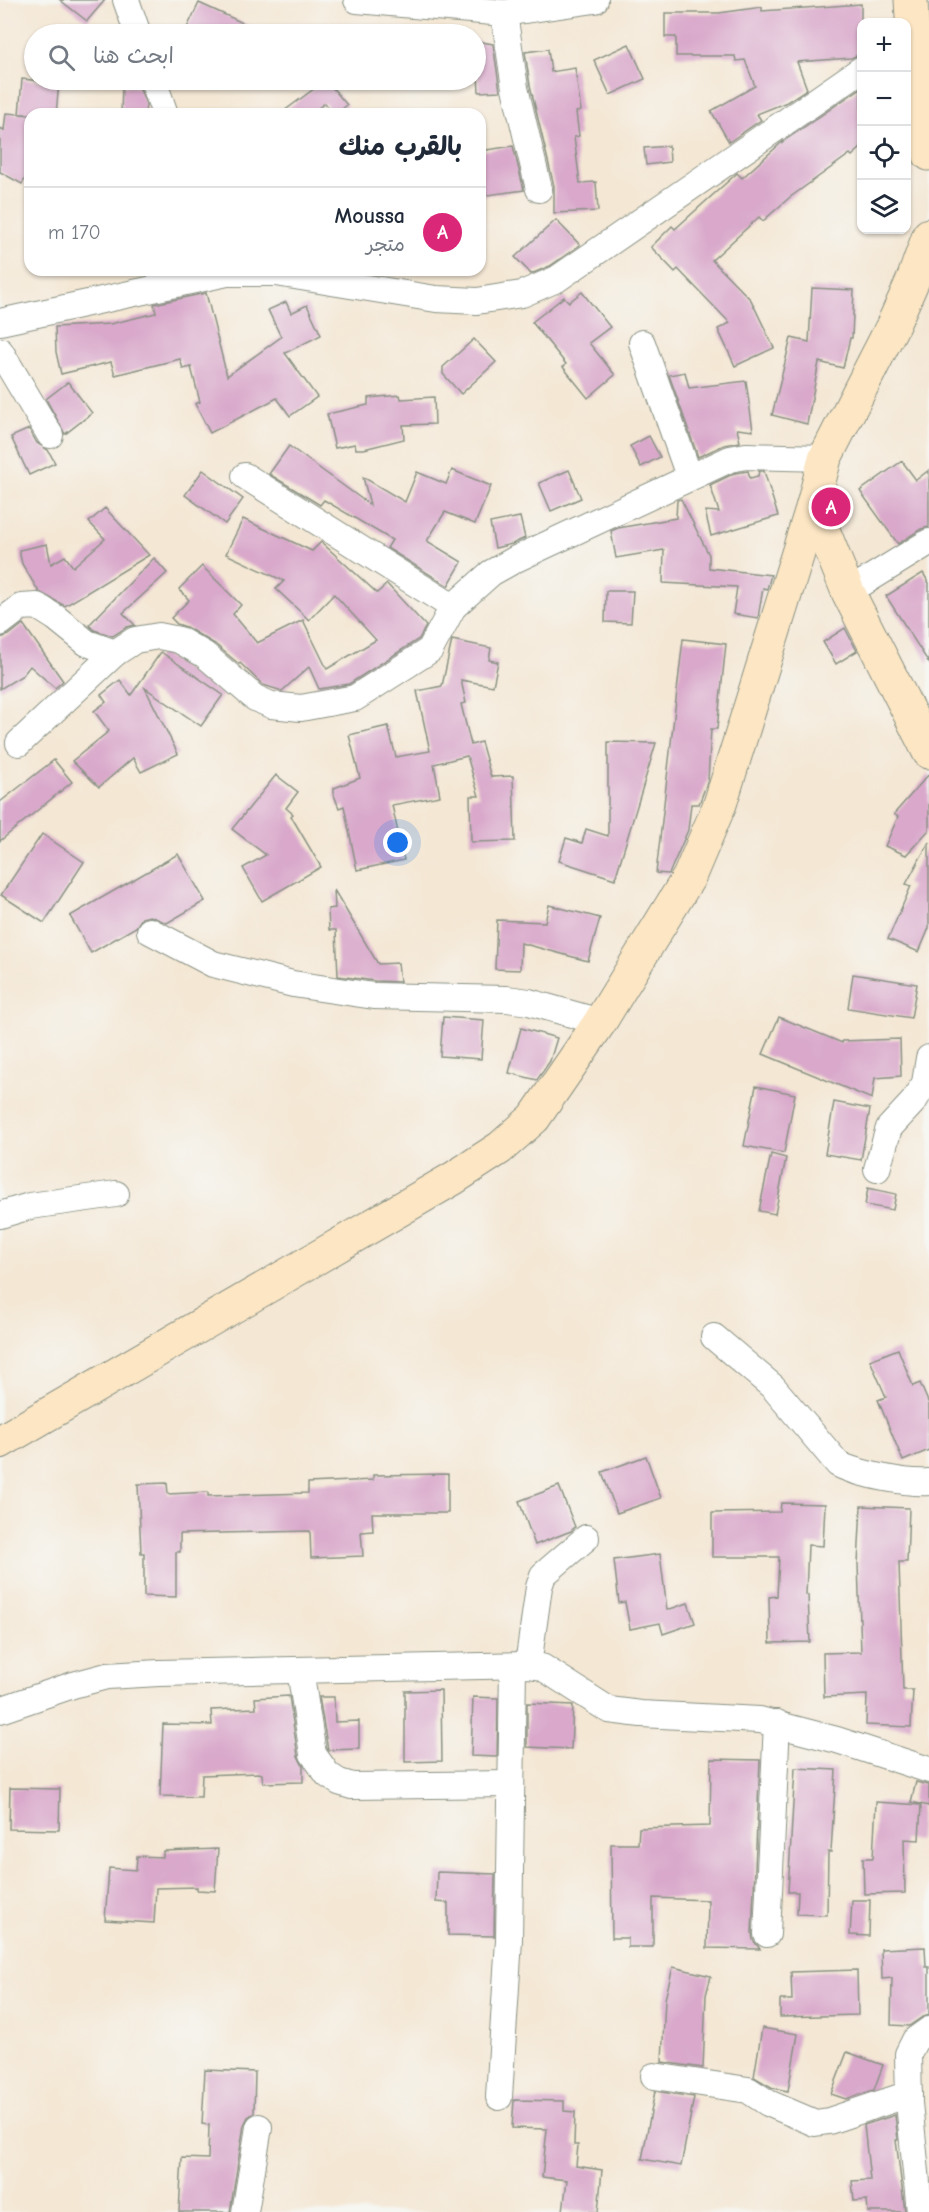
<!DOCTYPE html>
<html lang="ar">
<head>
<meta charset="utf-8">
<style>
	body { margin:0; font-family:"Comic Neue","Playpen Sans Arabic",sans-serif; background:#f2f2f3; color:#1f2937; direction:rtl }
	.controls { position:absolute; right:18px; top:18px; display:grid; overflow:hidden; border-radius:12px; box-shadow:0 2px 4px #0004 }
	.controls button { width:54px; height:54px; display:grid; place-items:center; padding:0; border:0; border-bottom:2px solid #e0e1e3; background:#fff; color:#1f2937; font:30px sans-serif }
	.you { position:absolute; left:398px; top:843px; width:21px; height:21px; margin:-15px; border:4px solid #fff; border-radius:50%; background:#1a73e8; box-shadow:0 0 0 9px #1a73e833 }
	.badge { display:grid; place-items:center; width:39px; height:39px; border-radius:50%; background:#db2777; color:#fff; font-size:20px; font-weight:700 }
	.pin { position:absolute; translate:-50% -50%; border:3px solid #fff; box-shadow:0 2px 6px #0006 }
	.list { margin:0; padding:0; list-style:none }
	h2 { display:flex; justify-content:space-between; align-items:center; height:78px; margin:0; padding:0 24px; font-size:26px }
	h2 small { font-size:20px; font-weight:400; color:#747a83 }
	.list li { display:grid; grid-template-columns:39px 1fr auto; gap:18px; align-items:center; box-sizing:border-box; height:90px; padding:0 24px; border-top:2px solid #e0e1e3 }
	.list b { display:block; font-size:22px; white-space:nowrap }
	.list p { margin:0; font-size:20px; white-space:nowrap; color:#747a83 }
	.list em { font-size:20px; font-style:normal; color:#747a83 }
	.icon { flex:none; width:33px; height:33px; fill:none; stroke:currentColor; stroke-width:2; stroke-linecap:round; stroke-linejoin:round }
	.map { position:relative; flex:none; width:929px; height:2212px; overflow:hidden; direction:ltr }
	.search { position:absolute; background:#fff; box-shadow:0 2px 4px #0004; left:24px; top:24px; width:462px; height:66px; display:flex; align-items:center; gap:15px; box-sizing:border-box; padding:0 21px; border-radius:33px; color:#747a83; font-size:22px }
	.panel { position:absolute; background:#fff; box-shadow:0 2px 4px #0004; left:24px; top:108px; width:462px; height:168px; border-radius:18px; direction:rtl }
	.map>svg:first-child { display:block }
</style>
</head>
<body>
<div class="map">
<svg width="929" height="2212" viewBox="0 0 929 2212">
	<rect width="100%" height="100%" fill="#f6f6f2"/>
	<filter id="ink" filterUnits="userSpaceOnUse"><feTurbulence type="fractalNoise" baseFrequency=".0167" numOctaves="2"/><feDisplacementMap in="SourceGraphic" scale="12" xChannelSelector="R" yChannelSelector="G"/><feConvolveMatrix kernelMatrix="1 2 1 2 8 2 1 2 1" color-interpolation-filters="sRGB"/></filter>
	<filter id="wash" filterUnits="userSpaceOnUse"><feTurbulence type="fractalNoise" baseFrequency=".008" numOctaves="4" result="noise"/><feDisplacementMap in="SourceGraphic" scale="24" xChannelSelector="R" yChannelSelector="G"/><feGaussianBlur stdDeviation="1.35" result="paint"/><feColorMatrix in="noise" values="0 0 0 0 0 0 0 0 0 0 0 0 0 0 0 0 0 1.4 0 .05"/><feComposite in="paint" operator="in"/></filter>
	<g filter="url(#wash)">
		<rect width="100%" height="100%" fill="#f4e7d4"/>
		<g id="blocks">
			<!-- building -->
			<g fill="#d9a8cb">
				<polygon points="60,0 105,0 87,21"/>
				<polygon points="199,3 267,34 184,34"/>
				<polygon points="861,4 861,54 851,58 797,62 807,89 787,102 757,114 761,120 729,142 711,111 755,86 745,60 736,61 735,56 676,56 676,37 665,37 665,13 719,13 762,7 762,11"/>
				<polygon points="476,41 493,44 500,91 479,92"/>
				<polygon points="629,44 645,79 610,95 594,60"/>
				<polygon points="548,49 551,72 575,68 581,111 576,112 579,136 574,137 580,183 596,182 598,211 554,213 554,186 530,85 525,52"/>
				<polygon points="22,79 59,83 56,114 20,114 30,115 30,170 22,184 0,172 0,128 4,130 6,113 19,114"/>
				<polygon points="326,80 347,105 336,114 333,114 325,103 310,114 280,114"/>
				<polygon points="122,86 139,87 146,104 145,114 121,114"/>
				<polygon points="861,88 861,148 852,156 850,154 789,198 763,221 759,217 712,260 751,300 774,348 735,366 718,329 730,323 678,269 675,272 651,247 672,226 675,229 735,175 737,173 742,178 781,143"/>
				<polygon points="513,146 524,190 480,196 480,151"/>
				<polygon points="669,146 670,162 646,165 644,148"/>
				<polygon points="556,220 580,245 550,266 531,274 515,257"/>
				<polygon points="812,288 854,290 852,338 850,338 843,368 819,362 807,424 772,415 791,338 809,342"/>
				<polygon points="582,292 610,327 589,343 615,375 588,398 563,367 566,364 532,322 564,297 569,302"/>
				<polygon points="206,293 227,376 281,337 268,310 286,302 291,313 307,305 321,335 285,353 317,397 290,416 277,398 210,433 195,404 200,402 191,367 183,369 180,359 115,375 111,362 61,374 56,352 55,327 110,324 156,313 154,304"/>
				<polygon points="474,339 496,362 461,394 443,374 443,367"/>
				<polygon points="685,372 689,388 746,381 753,431 737,429 740,442 724,445 698,457 669,375"/>
				<polygon points="68,382 92,413 65,434 46,399"/>
				<polygon points="400,395 401,399 434,397 435,424 403,425 404,439 364,449 356,449 355,444 335,448 327,414 368,405 368,398"/>
				<polygon points="29,429 37,443 48,450 55,463 29,475 11,437"/>
				<polygon points="649,436 660,457 641,467 630,446"/>
				<polygon points="289,446 370,505 363,477 405,502 417,472 446,484 452,470 491,486 475,524 445,512 427,541 462,562 448,586 387,548 392,540 324,500 320,505 269,474"/>
				<polygon points="902,461 916,480 929,470 929,527 921,529 898,544 860,491"/>
				<polygon points="203,470 243,499 225,524 185,495"/>
				<polygon points="569,470 581,498 551,511 539,483"/>
				<polygon points="748,471 750,478 758,476 759,471 764,471 778,516 711,536 705,511 719,512 710,485 735,473"/>
				<polygon points="681,499 709,555 709,568 771,575 767,589 763,588 758,618 733,614 737,587 663,583 664,550 616,558 611,531 618,528 676,518 677,500"/>
				<polygon points="105,508 149,555 65,606 39,592 22,564 19,550 47,544 51,564 65,556 73,567 105,539 89,522"/>
				<polygon points="520,517 525,538 512,544 495,548 490,523"/>
				<polygon points="243,519 312,551 321,542 377,593 387,584 426,626 419,639 349,684 319,689 309,667 282,691 263,685 240,663 239,664 215,644 186,627 177,624 171,618 189,600 179,589 202,566 241,605 233,614 257,643 303,620 327,669 376,640 334,594 309,620 276,589 284,581 226,554"/>
				<polygon points="154,558 167,573 123,613 135,625 127,627 113,636 94,630 89,625"/>
				<polygon points="923,573 929,583 929,663 886,596"/>
				<polygon points="606,591 633,591 631,623 605,622"/>
				<polygon points="23,624 63,681 55,688 30,666 23,675 0,689 0,638 9,635"/>
				<polygon points="845,628 857,651 836,664 823,642"/>
				<polygon points="683,639 726,644 717,729 711,729 708,780 699,804 691,804 688,830 669,874 656,873"/>
				<polygon points="452,640 491,648 489,660 498,662 493,686 461,680 466,703 461,704 471,745 481,742 491,777 513,776 515,841 471,842 470,796 479,796 467,756 434,764 440,796 392,805 404,860 357,870 344,806 339,808 334,795 334,788 360,778 349,735 388,726 396,757 430,751 417,691 442,686"/>
				<polygon points="161,652 223,695 201,726 145,688 178,754 141,772 133,758 99,787 72,761 109,731 94,711 106,702 101,695 120,680 131,695"/>
				<polygon points="608,742 656,743 615,879 559,861 566,838 582,843 586,829 608,836"/>
				<polygon points="54,760 72,782 0,841 0,802"/>
				<polygon points="929,774 929,830 906,855 885,846 898,817 894,814"/>
				<polygon points="276,775 298,792 286,808 293,814 291,816 321,867 262,901 243,868 266,855 232,829"/>
				<polygon points="42,834 84,862 44,923 1,895"/>
				<polygon points="929,842 929,928 919,952 888,939 911,886 906,884"/>
				<polygon points="178,854 205,901 167,923 150,916 142,918 136,927 91,953 70,916"/>
				<polygon points="334,890 378,964 398,963 400,982 375,981 338,976 336,930 329,930 328,909 335,908"/>
				<polygon points="549,905 600,918 588,961 521,943 520,970 495,969 497,920 545,922"/>
				<polygon points="853,974 917,984 911,1018 848,1008"/>
				<polygon points="443,1017 484,1020 481,1059 440,1056"/>
				<polygon points="779,1017 842,1043 842,1041 900,1039 901,1076 875,1078 872,1099 763,1054"/>
				<polygon points="521,1028 557,1038 550,1061 537,1080 509,1073"/>
				<polygon points="756,1086 795,1094 784,1153 744,1146"/>
				<polygon points="834,1102 870,1109 861,1160 825,1154"/>
				<polygon points="771,1154 786,1158 775,1214 759,1211"/>
				<polygon points="868,1188 896,1194 893,1210 865,1205"/>
				<polygon points="898,1349 913,1386 920,1383 929,1404 929,1450 903,1461 878,1400 886,1397 870,1360"/>
				<polygon points="646,1456 661,1498 617,1513 602,1472"/>
				<polygon points="448,1474 448,1513 372,1513 373,1531 361,1532 363,1556 311,1558 310,1531 180,1534 180,1552 176,1552 176,1597 144,1596 144,1553 141,1553 138,1484 167,1483 168,1494 208,1492 208,1496 308,1493 308,1483 373,1480 373,1475"/>
				<polygon points="559,1486 575,1527 571,1531 535,1545 519,1501"/>
				<polygon points="781,1503 825,1504 823,1546 808,1545 806,1595 808,1595 810,1642 770,1643 769,1597 777,1596 779,1557 712,1557 712,1513 780,1512"/>
				<polygon points="861,1506 909,1508 907,1562 899,1562 903,1690 913,1690 911,1727 866,1725 867,1695 824,1697 823,1653 861,1652 858,1564"/>
				<polygon points="660,1554 667,1610 688,1603 695,1623 663,1634 660,1623 630,1629 625,1602 619,1603 614,1560"/>
				<polygon points="441,1690 442,1761 405,1762 405,1691"/>
				<polygon points="289,1696 298,1756 303,1766 303,1782 263,1783 262,1774 259,1773 202,1775 201,1797 160,1796 163,1724 212,1725 211,1710 256,1708 255,1698"/>
				<polygon points="319,1697 334,1697 335,1722 359,1721 359,1749 328,1750"/>
				<polygon points="473,1697 498,1698 497,1757 471,1756"/>
				<polygon points="527,1703 573,1705 571,1749 527,1747"/>
				<polygon points="711,1759 760,1760 752,1933 753,1940 760,1949 707,1948 708,1900 653,1898 653,1947 628,1947 628,1938 612,1938 611,1844 638,1844 639,1828 710,1826"/>
				<polygon points="795,1768 836,1770 831,1852 828,1852 827,1915 797,1914 798,1892 788,1892"/>
				<polygon points="916,1782 929,1785 929,1806 911,1802"/>
				<polygon points="10,1788 60,1789 59,1830 9,1829"/>
				<polygon points="876,1802 921,1805 919,1840 904,1839 905,1893 864,1894 863,1858 873,1858"/>
				<polygon points="218,1849 215,1891 197,1890 197,1887 156,1888 154,1923 105,1920 109,1868 136,1870 137,1856 163,1857 163,1851"/>
				<polygon points="437,1872 495,1874 494,1936 448,1935 448,1903 436,1902"/>
				<polygon points="852,1900 870,1900 869,1936 850,1935"/>
				<polygon points="925,1947 926,1967 929,1967 929,2015 921,2018 909,2026 891,2025 892,1978 882,1979 881,1949"/>
				<polygon points="673,1967 711,1976 706,1995 703,2068 662,2062 665,1999"/>
				<polygon points="857,1970 858,2015 780,2017 780,2000 792,2000 791,1972"/>
				<polygon points="762,2028 798,2034 788,2091 773,2088 754,2077"/>
				<polygon points="847,2052 883,2065 874,2090 846,2099 831,2094"/>
				<polygon points="205,2070 255,2072 254,2113 248,2117 244,2125 230,2212 179,2212 182,2158 208,2159 209,2125 202,2124"/>
				<polygon points="655,2091 694,2097 681,2166 642,2159"/>
				<polygon points="514,2100 564,2101 564,2111 575,2112 574,2145 578,2145 576,2166 602,2170 598,2212 563,2211 567,2180 542,2177 547,2129 512,2128"/>
				<polygon points="895,2115 898,2140 896,2140 905,2212 868,2212 867,2200 854,2201 852,2181 870,2180 864,2125"/>
			</g>
		</g>
	</g>
	<g filter="url(#ink)">
		<use href="#blocks" fill-opacity="0" stroke="#8a9284" stroke-width="1.5"/>
		<g fill="none" stroke-linecap="round" stroke-linejoin="round">
			<defs>
				<g id="street">
					<polyline points="126,0 138,34"/>
					<polyline points="357,0 504,13 595,0"/>
					<polyline points="504,13 515,88 539,189"/>
					<polyline points="153,80 165,114"/>
					<polyline points="0,322 227,273 276,273 436,299 477,301 522,294 557,279 862,69"/>
					<polyline points="642,343 689,476"/>
					<polyline points="0,351 50,435"/>
					<polyline points="245,476 453,607 491,573 516,559 730,459 746,456 825,458"/>
					<polyline points="848,592 929,542"/>
					<polyline points="0,623 21,607 37,606 56,618 87,643 115,653 135,640 159,636 179,640 205,655 255,698 271,705 301,708 355,698 430,650 453,607"/>
					<polyline points="19,743 115,653"/>
					<polyline points="150,931 213,964 293,984 374,996 507,999 529,1002 600,1022"/>
					<polyline points="877,1169 889,1128 914,1101 925,1083 929,1058"/>
					<polyline points="0,1215 30,1206 116,1194"/>
					<path d="M714 1337 773 1387 838 1464C857 1474 908 1484 929 1482"/>
					<polyline points="528,1665 539,1587 543,1575 586,1538"/>
					<polyline points="300,1670 313,1754 328,1775 339,1782 352,1786 511,1784"/>
					<polyline points="0,1710 73,1685 107,1676 159,1673 528,1665 542,1667 609,1710 641,1714 760,1720 837,1740 929,1770"/>
					<polyline points="767,1934 777,1723"/>
					<polyline points="654,2076 748,2090 768,2103 815,2123 829,2121 909,2094"/>
					<polyline points="499,2097 509,1940 513,1666"/>
					<polyline points="245,2212 259,2127"/>
					<polyline points="920,2212 909,2103 908,2054 915,2040 929,2030"/>
				</g>
				<g id="secondary">
					<polyline points="911,0 913,35 929,154"/>
					<polyline points="813,505 848,592 929,752"/>
					<polyline points="0,1442 454,1178 500,1148 534,1118 600,1022 689,877 720,804 813,505 825,458 892,327 913,280 929,235"/>
				</g>
			</defs>
			<!-- street casing -->
			<use href="#street" stroke="#8a9284" stroke-width="28"/>
			<!-- secondary casing -->
			<use href="#secondary" stroke="#8a9284" stroke-width="35"/>
			<!-- street -->
			<use href="#street" stroke="#fff" stroke-width="26"/>
			<!-- secondary -->
			<use href="#secondary" stroke="#fce6c4" stroke-width="33"/>
		</g>
	</g>
</svg>
<div class="controls">
<button>+</button>
<button>−</button>
<button><svg class="icon" aria-label="locate" viewBox="0 0 24 24"><circle cx="12" cy="12" r="6"/><path d="M12 2v4M12 18v4M2 12h4M18 12h4"/></svg></button>
<button><svg class="icon" aria-label="layers" viewBox="0 0 24 24"><path d="M12 4l9 5-9 5-9-5zM3 14l9 5 9-5"/></svg></button>
</div>
<div class="you"></div>
<div class="pin badge" style="left:831px;top:507px">A</div>
<div class="search"><svg class="icon" aria-label="search" viewBox="0 0 24 24"><circle cx="10" cy="10" r="6"/><path d="M15 15l6 6"/></svg>ابحث هنا</div>
<section class="panel">
<h2>بالقرب منك<small></small></h2>
<ul class="list">
<li><span class="badge">A</span><div><b>Moussa</b><p>متجر</p></div><em>170 m</em></li>
</ul>
</section>
</div>
</body>
</html>
